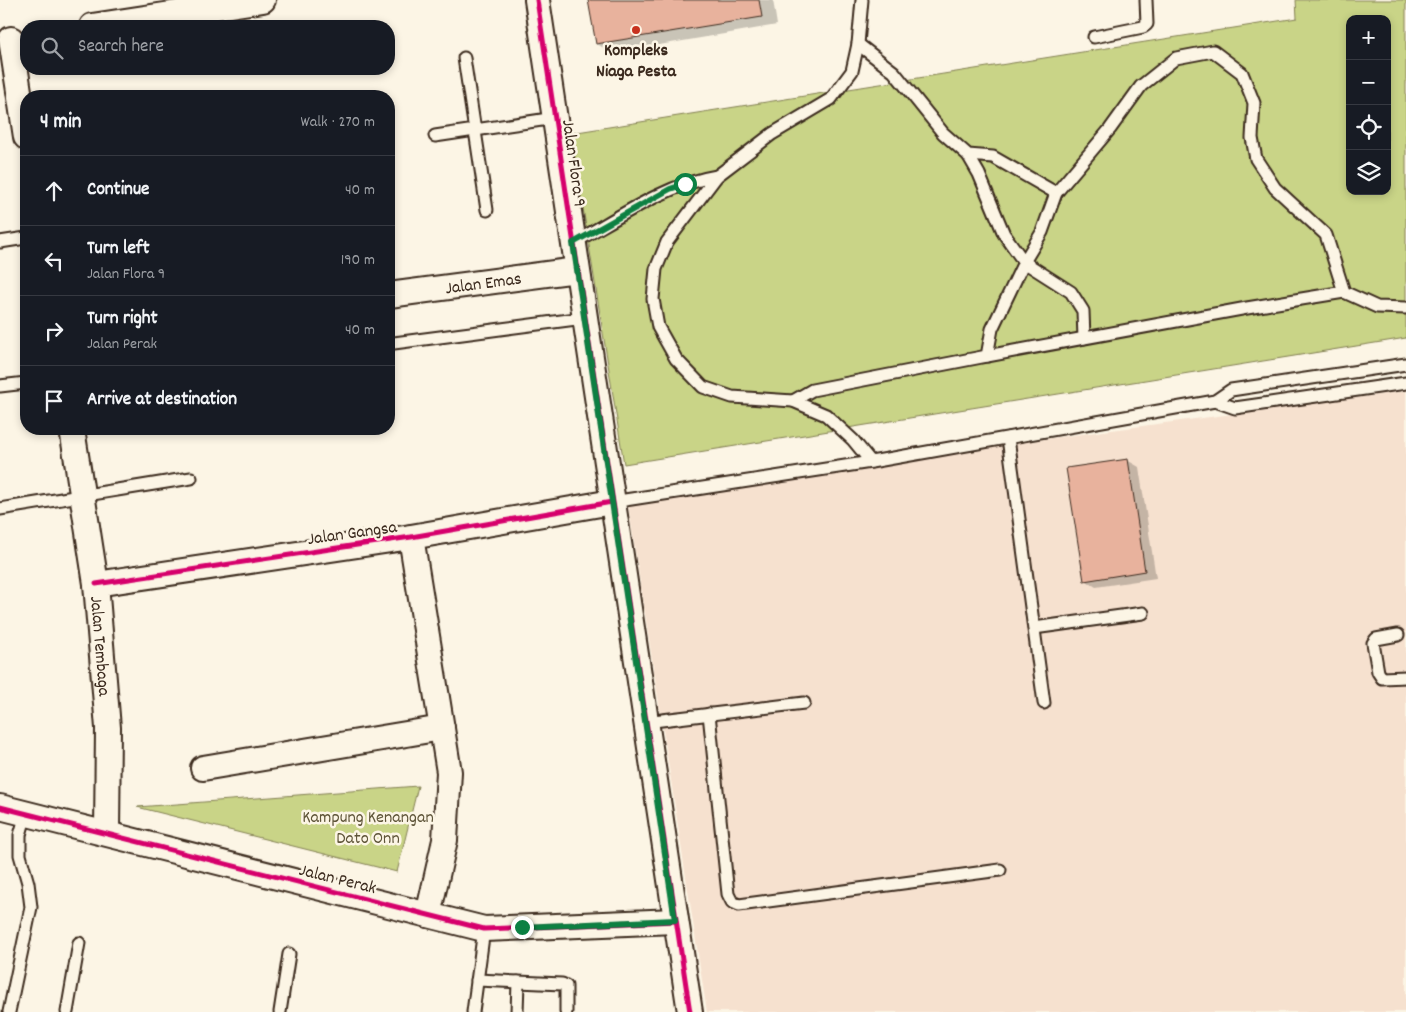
<!DOCTYPE html>
<html lang="en">
<head>
<meta charset="utf-8">
<style>
	body { margin:0; font-family:Dekko,sans-serif; background:#242831; color:#f1f3f6 }
	.controls { position:absolute; right:15px; top:15px; display:grid; overflow:hidden; border-radius:10px; box-shadow:0 2px 8px #0003 }
	.controls button { width:45px; height:45px; display:grid; place-items:center; padding:0; border:0; border-bottom:1px solid #363941; background:#171b24; color:#f1f3f6; font:25px sans-serif }
	.stop { position:absolute; width:15px; height:15px; margin:-11px; border:4px solid #0b8043; border-radius:50%; background:#fff }
	.stop.end { background:#0b8043; border-color:#fff; box-shadow:0 1px 5px #0008 }
	.list { margin:0; padding:0; list-style:none }
	h2 { display:flex; justify-content:space-between; align-items:center; height:65px; margin:0; padding:0 20px; font-size:21px }
	h2 small { font-size:16px; font-weight:400; color:#9ea1a6 }
	.list li { display:grid; grid-template-columns:32px 1fr auto; gap:15px; align-items:center; box-sizing:border-box; height:70px; padding:0 20px; border-top:1px solid #363941 }
	.list b { display:block; font-size:19px; white-space:nowrap }
	.list p { margin:0; font-size:16px; white-space:nowrap; color:#9ea1a6 }
	.list em { font-size:16px; font-style:normal; color:#9ea1a6 }
	.icon { flex:none; width:28px; height:28px; fill:none; stroke:currentColor; stroke-width:2; stroke-linecap:round; stroke-linejoin:round }
	.map { position:relative; flex:none; width:1406px; height:1012px; overflow:hidden }
	.search { position:absolute; background:#171b24; box-shadow:0 2px 8px #0003; left:20px; top:20px; width:375px; height:55px; display:flex; align-items:center; gap:12px; box-sizing:border-box; padding:0 18px; border-radius:20px; color:#9ea1a6; font-size:19px }
	.panel { position:absolute; background:#171b24; box-shadow:0 2px 8px #0003; left:20px; top:90px; width:375px; height:345px; border-radius:20px }
	.map>svg:first-child { display:block }
</style>
</head>
<body>
<div class="map">
<svg width="1406" height="1012" viewBox="0 0 1406 1012">
	<rect width="100%" height="100%" fill="#fcf5e5"/>
	<filter id="ink" filterUnits="userSpaceOnUse"><feTurbulence type="fractalNoise" baseFrequency=".02" numOctaves="2"/><feDisplacementMap in="SourceGraphic" scale="10" xChannelSelector="R" yChannelSelector="G"/><feConvolveMatrix kernelMatrix="1 2 1 2 8 2 1 2 1" color-interpolation-filters="sRGB"/></filter>
	<g filter="url(#ink)">
		<!-- built -->
		<polygon fill="#f6e1cf" points="1406,391 1406,1012 707,1012 628,505 871,462"/>
		<!-- green -->
		<g fill="#c9d487" stroke="#827f52" fill-rule="evenodd">
			<path d="M1296 0H1406V338L624 464 571 133 1297 18ZM1350 19H1387V191H1350Z"/>
			<polygon points="418,786 397,872 137,807"/>
		</g>
		<!-- shadow -->
		<g fill="#0003">
			<polygon points="590,0 773,0 777,25 612,53 597,44"/>
			<polygon points="1127,460 1139,467 1156,578 1096,587 1085,580"/>
		</g>
		<!-- building -->
		<g fill="#e8b29d" stroke="#3b2a1e">
			<polygon points="588,0 759,0 762,17 596,44"/>
			<polygon points="1128,459 1145,571 1084,581 1066,468"/>
		</g>
		<g fill="none" stroke-linecap="round" stroke-linejoin="round">
			<defs>
				<g id="service">
					<polyline points="862,0 858,44 852,71 831,99 772,134 717,176 667,242 656,269 653,299 658,327 676,359 703,387 732,397 793,401 826,415 853,440 871,462"/>
					<polyline points="1094,37 1143,27 1147,24 1146,0"/>
					<polyline points="858,44 894,72 943,133 968,155 993,157 1056,193"/>
					<polyline points="464,58 487,210"/>
					<polyline points="435,136 555,118"/>
					<polyline points="968,155 979,174 1004,234 1024,262 1071,292 1083,311 1084,338"/>
					<polyline points="0,242 26,238"/>
					<path d="M573 243C618 218 666 184 717 176"/>
					<polyline points="389,342 394,343 584,318"/>
					<polyline points="987,356 1247,308 1344,292"/>
					<polyline points="0,386 26,383"/>
					<polyline points="793,401 812,390 987,356 992,329 1024,262 1042,232 1056,193 1110,129 1141,86 1176,58 1213,51 1242,73 1254,103 1252,138 1256,159 1275,188 1326,235 1344,292 1377,307 1406,308"/>
					<polyline points="1215,401 1235,408 1406,383"/>
					<polyline points="1008,438 1044,703"/>
					<polyline points="612,502 871,462 1215,401 1231,390 1406,364"/>
					<polyline points="0,509 191,478"/>
					<polyline points="1034,628 1143,613"/>
					<polyline points="1398,635 1376,639 1373,643 1378,672 1382,678 1406,677"/>
					<polyline points="709,714 728,894 732,902 739,905 1000,870"/>
					<polyline points="645,722 804,703"/>
					<polyline points="477,980 562,984 566,986 566,1012"/>
					<polyline points="9,1012 31,907 28,883 20,855 20,835 26,814"/>
					<polyline points="67,1012 79,943"/>
					<polyline points="280,1012 289,954"/>
					<polyline points="473,1012 484,929"/>
					<polyline points="517,1012 518,982"/>
				</g>
				<g id="minor">
					<polyline points="537,0 690,1012"/>
					<polyline points="92,26 263,0"/>
					<polyline points="11,39 26,137"/>
					<path id="s1" d="M389 295 577 270"/>
					<path id="s2" d="M72 429 96 584 108 728 107 833"/>
					<polyline points="411,537 449,772 445,840 428,915"/>
					<polyline points="96,584 411,537 612,502"/>
					<polyline points="203,768 442,728"/>
					<polyline points="0,807 484,929 675,921"/>
				</g>
			</defs>
			<!-- service casing -->
			<use href="#service" stroke="#3b2a1e" stroke-width="15"/>
			<!-- minor casing -->
			<use href="#minor" stroke="#3b2a1e" stroke-width="28"/>
			<!-- service -->
			<use href="#service" stroke="#fcf5e5" stroke-width="11"/>
			<!-- minor -->
			<use href="#minor" stroke="#fcf5e5" stroke-width="24"/>
			<defs>
				<g id="cycleway">
					<polyline points="537,0 690,1012"/>
					<polyline points="96,584 411,537 612,502"/>
					<polyline points="0,807 484,929 675,921"/>
				</g>
			</defs>
			<!-- cycleway casing -->
			<use href="#cycleway" stroke="#fcf5e5" stroke-width="8"/>
			<!-- cycleway -->
			<use href="#cycleway" stroke="#d6006c" stroke-width="5"/>
		</g>
	</g>
	<g fill="none" stroke-linecap="round" stroke-linejoin="round" filter="url(#ink)">
		<!-- route -->
		<polyline stroke="#0b8043" stroke-width="6" points="522,927 675,920 573,243 670,189 685,184"/>
	</g>
	<!-- markers -->
	<circle fill="#c8321e" stroke="#fcf5e5" stroke-width="2" cx="636" cy="30" r="5"/>
	<g text-anchor="middle" stroke-width="5" stroke-linejoin="round" paint-order="stroke">
		<!-- poi labels -->
		<g font-size="18" font-weight="bold" fill="#3b2a1e" stroke="#fcf5e5">
			<text x="636" y="55">Kompleks<tspan x="636" dy="21">Niaga Pesta</tspan></text>
		</g>
		<!-- street labels -->
		<g font-size="18" fill="#3b2a1e" stroke="#fcf5e5">
			<text transform="translate(575 163) rotate(82)" y="6">Jalan Flora 9</text>
			<text dy="6" stroke="none"><textPath href="#s1" startOffset="95">Jalan Emas</textPath></text>
			<text transform="translate(352 532) rotate(-8)" y="6">Jalan Gangsa</text>
			<text dy="6" stroke="none"><textPath href="#s2" startOffset="219">Jalan Tembaga</textPath></text>
			<text transform="translate(338 878) rotate(14)" y="6">Jalan Perak</text>
		</g>
		<!-- park labels -->
		<g font-size="18" fill="#5e5438" stroke="#fcf5e5">
			<text x="368" y="822">Kampung Kenangan<tspan x="368" dy="21">Dato Onn</tspan></text>
		</g>
	</g>
</svg>
<div class="controls">
<button>+</button>
<button>−</button>
<button><svg class="icon" aria-label="locate" viewBox="0 0 24 24"><circle cx="12" cy="12" r="6"/><path d="M12 2v4M12 18v4M2 12h4M18 12h4"/></svg></button>
<button><svg class="icon" aria-label="layers" viewBox="0 0 24 24"><path d="M12 4l9 5-9 5-9-5zM3 14l9 5 9-5"/></svg></button>
</div>
<div class="stop" style="left:685px;top:184px"></div>
<div class="stop end" style="left:522px;top:927px"></div>
<div class="search"><svg class="icon" aria-label="search" viewBox="0 0 24 24"><circle cx="10" cy="10" r="6"/><path d="M15 15l6 6"/></svg>Search here</div>
<section class="panel">
<h2>4 min<small>Walk · 270 m</small></h2>
<ul class="list">
<li><svg class="icon" aria-label="ahead" viewBox="0 0 24 24"><path d="M12 20V5M6 11l6-6 6 6"/></svg><div><b>Continue</b></div><em>40 m</em></li>
<li><svg class="icon" aria-label="left" viewBox="0 0 24 24"><path d="M17 20v-9H6M10 6l-5 5 5 5"/></svg><div><b>Turn left</b><p>Jalan Flora 9</p></div><em>190 m</em></li>
<li><svg class="icon" aria-label="right" viewBox="0 0 24 24"><path d="M7 20v-9h11M14 6l5 5-5 5"/></svg><div><b>Turn right</b><p>Jalan Perak</p></div><em>40 m</em></li>
<li><svg class="icon" aria-label="arrive" viewBox="0 0 24 24"><path d="M6 21V4h12l-3 4 3 4H6"/></svg><div><b>Arrive at destination</b></div></li>
</ul>
</section>
</div>
</body>
</html>
